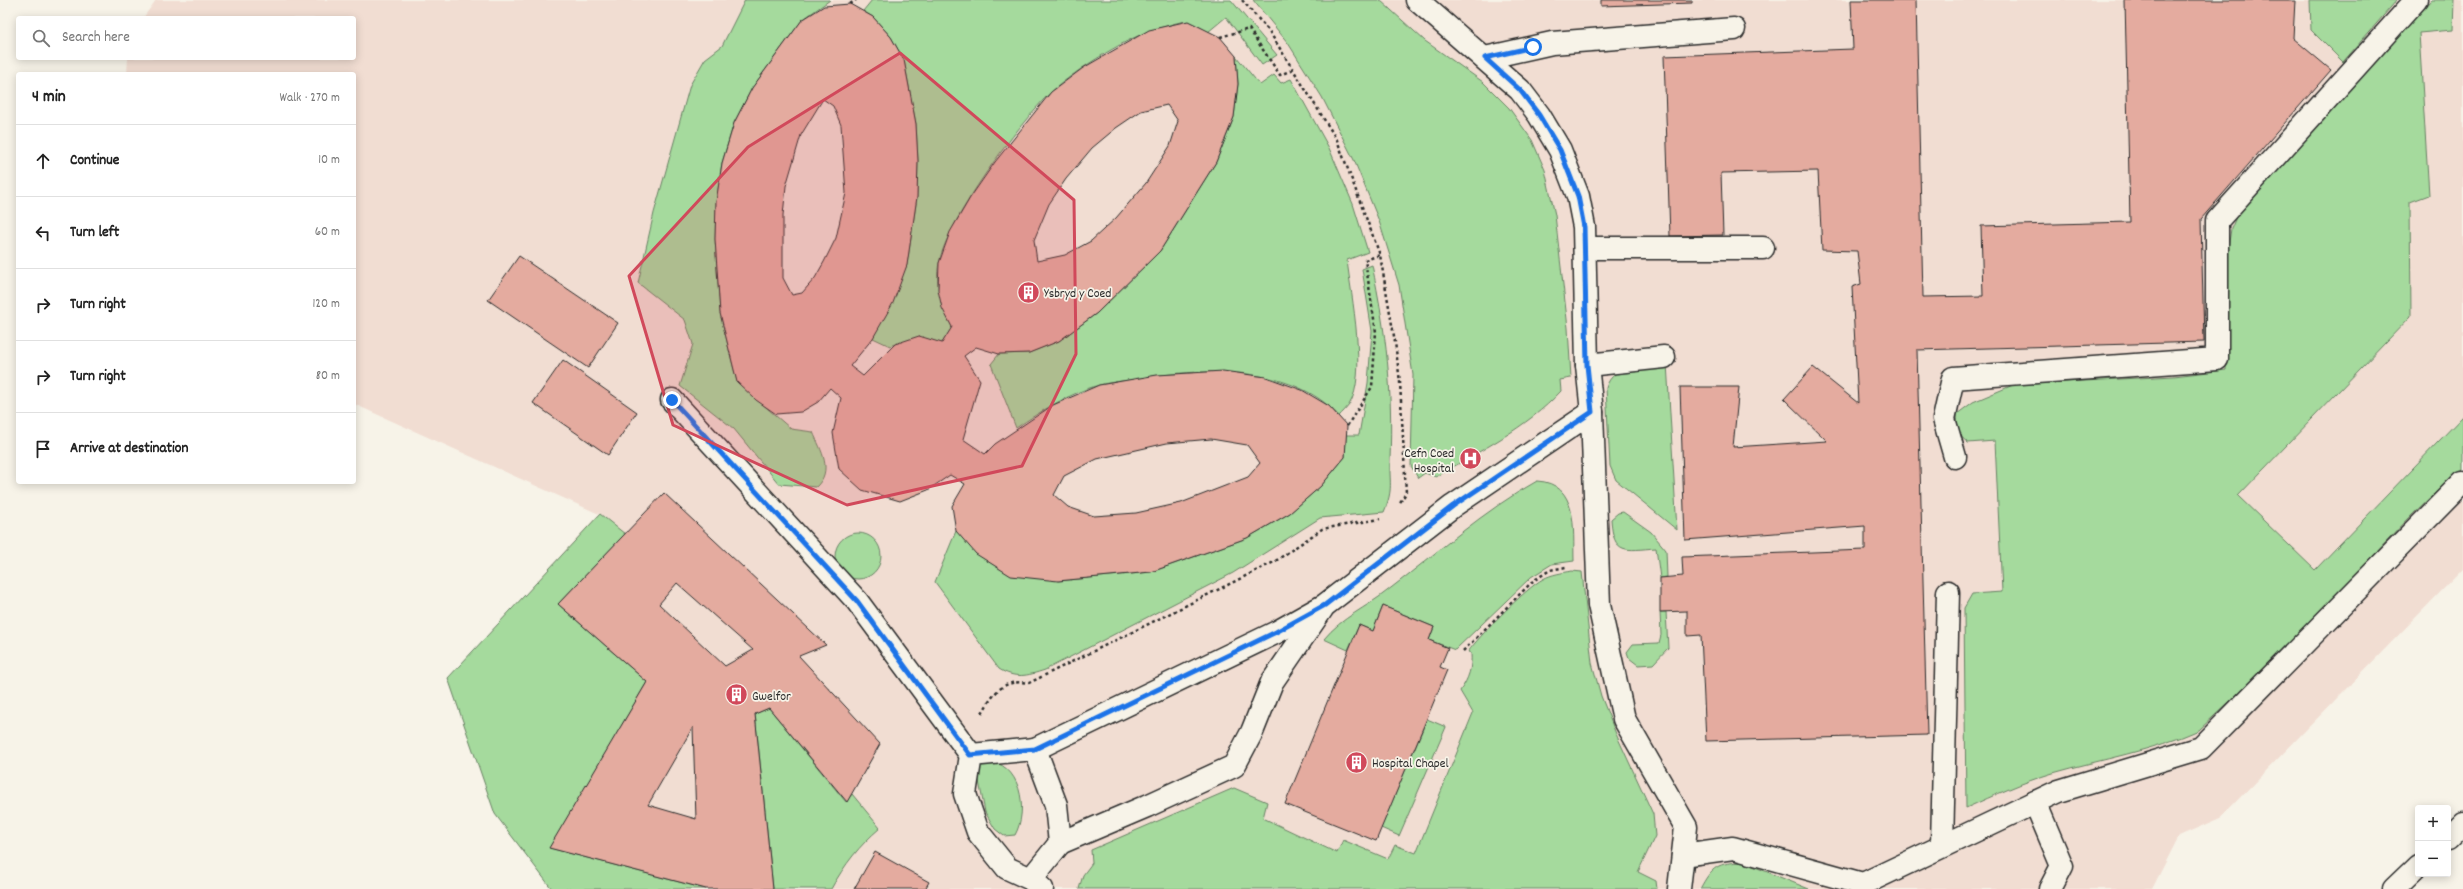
<!DOCTYPE html>
<html lang="en">
<head>
<meta charset="utf-8">
<style>
	body { margin:0; font-family:Dekko,sans-serif; background:#f6f6f6; color:#222 }
	.controls { position:absolute; right:12px; bottom:12px; display:grid; overflow:hidden; border-radius:4px; box-shadow:0 2px 10px #0003 }
	.controls button { width:36px; height:36px; display:grid; place-items:center; padding:0; border:0; border-bottom:1px solid #e0e0e0; background:#fff; color:#222; font:20px sans-serif }
	.stop { position:absolute; width:12px; height:12px; margin:-9px; border:3px solid #1a73e8; border-radius:50%; background:#fff }
	.stop.end { background:#1a73e8; border-color:#fff; box-shadow:0 1px 4px #0008 }
	.list { margin:0; padding:0; list-style:none }
	h2 { display:flex; justify-content:space-between; align-items:center; height:52px; margin:0; padding:0 16px; font-size:17px }
	h2 small { font-size:13px; font-weight:400; color:#767676 }
	.list li { display:grid; grid-template-columns:26px 1fr auto; gap:12px; align-items:center; box-sizing:border-box; height:72px; padding:0 16px; border-top:1px solid #e0e0e0 }
	.list b { display:block; font-size:15px; white-space:nowrap }
	.list em { font-size:13px; font-style:normal; color:#767676 }
	.icon { flex:none; width:22px; height:22px; fill:none; stroke:currentColor; stroke-width:2; stroke-linecap:round; stroke-linejoin:round }
	.map { position:relative; flex:none; width:2463px; height:889px; overflow:hidden }
	.search { position:absolute; background:#fff; box-shadow:0 2px 10px #0003; left:16px; top:16px; width:340px; height:44px; display:flex; align-items:center; gap:10px; box-sizing:border-box; padding:0 14px; border-radius:4px; color:#767676; font-size:15px }
	.panel { position:absolute; background:#fff; box-shadow:0 2px 10px #0003; left:16px; top:72px; width:340px; height:412px; border-radius:4px }
	.map>svg:first-child { display:block }
</style>
</head>
<body>
<div class="map">
<svg width="2463" height="889" viewBox="0 0 2463 889">
	<rect width="100%" height="100%" fill="#f7f3e8"/>
	<filter id="ink" filterUnits="userSpaceOnUse"><feTurbulence type="fractalNoise" baseFrequency=".025" numOctaves="2"/><feDisplacementMap in="SourceGraphic" scale="8" xChannelSelector="R" yChannelSelector="G"/><feConvolveMatrix kernelMatrix="1 2 1 2 8 2 1 2 1" color-interpolation-filters="sRGB"/></filter>
	<g filter="url(#ink)">
		<!-- built -->
		<polygon fill="#f1ddd2" points="156,0 2463,0 2463,569 2220,818 2179,836 2152,889 552,889 495,814 448,678 599,514 354,404 354,74 127,74 128,58 354,58 354,18 143,18"/>
		<!-- green -->
		<g fill="#a5da9d" stroke="#688264">
			<path d="M745 0H830L802 20 752 88 734 123 722 163 716 202 715 239 720 313 737 382 791 429 813 432C821 451 834 470 816 487L779 484 734 429 680 386 693 344 685 320 638 283 654 213 690 85 705 59 722 46Z"/>
			<path d="M872 0H1231L1277 55 1262 65 1226 17 1208 32C1202 29 1196 24 1189 22 1183 20 1170 25 1163 27 1131 34 1076 70 1051 92 1019 123 947 220 939 263 934 286 942 307 952 327L942 343 895 344 890 346 873 338 907 265 917 197 918 161 916 124 904 60 891 37 873 17 863 11Z"/>
			<path d="M1253 0H1380L1425 41 1483 82 1509 108 1532 140 1545 170 1555 215 1568 328 1571 378 1560 380 1561 391C1527 428 1479 451 1436 477L1425 473 1418 478 1411 466 1413 375 1399 285 1379 221 1354 160 1322 97 1288 43Z"/>
			<polygon points="2310,0 2397,0 2343,62 2311,30"/>
			<path d="M2432 0H2454L2453 30 2419 33 2429 195 2410 202 2411 316 2238 496 2315 570 2463 416V469C2416 506 2378 552 2336 596 2292 642 2246 687 2199 730 2152 751 2102 759 2053 773 2023 782 1995 795 1966 808L1964 608 1972 594 2002 592 1995 441 1968 443 1958 434 1957 414 1973 402 2013 385 2174 376 2226 370 2225 269 2231 229 2243 201Z"/>
			<path d="M1236 56 1260 85 1274 75 1281 83 1291 79 1329 148 1353 204 1368 252 1347 260C1351 295 1368 376 1349 405 1346 409 1342 413 1339 416 1291 363 1199 368 1135 379 1124 381 1111 382 1099 385 1070 393 1041 411 1016 428L991 364 999 354 1029 353 1059 341 1097 313 1160 251 1216 162 1234 117 1238 84Z"/>
			<path d="M1372 265C1386 332 1393 390 1390 459 1389 483 1394 488 1384 512L1320 518 1233 573 1045 670C1027 676 1015 679 999 669L935 582 956 531 1058 581 1151 572 1247 538 1290 513 1321 486 1345 457 1346 435H1359L1368 383 1372 331 1362 269Z"/>
			<path d="M1667 363 1677 530 1616 480 1610 466 1606 388C1613 363 1645 366 1667 363Z"/>
			<path d="M1537 481C1579 483 1573 530 1574 561L1552 564 1531 577 1455 650 1429 640 1434 627 1383 606 1373 631 1359 625 1348 650 1324 639C1342 617 1366 608 1387 591 1437 553 1483 511 1537 481Z"/>
			<path d="M1623 512 1651 532 1666 550 1667 577 1660 578 1656 548C1626 550 1613 556 1611 519L1618 513Z"/>
			<polygon points="600,514 625,534 558,604 647,682 550,848 706,889 552,889 495,814 448,678"/>
			<circle cx="858" cy="556" r="23"/>
			<path d="M1572 571 1582 572 1592 663 1601 696 1616 734 1653 814 1655 836 1638 872 1656 881 1657 889H1079L1083 875 1092 863 1091 850 1234 788 1267 802 1263 818 1337 853 1343 840 1388 859 1395 845 1416 853 1473 713 1460 691C1469 678 1472 668 1471 653L1468 652C1479 636 1526 588 1543 579 1552 574 1562 573 1572 571Z"/>
			<polygon points="1660,612 1666,612 1668,648 1653,664 1638,665 1629,658 1627,652 1633,644 1659,643 1661,635"/>
			<path d="M769 708 846 802 852 794 880 828C859 846 845 864 831 889H773L755 714Z"/>
			<polygon points="1427,719 1446,727 1399,836 1381,828"/>
			<path d="M985 761C1021 761 1029 810 1015 835L1004 836 995 829 985 812 978 776 979 768Z"/>
			<path d="M1743 862 1809 889H1700C1712 866 1718 863 1743 862Z"/>
		</g>
		<!-- building -->
		<g fill="#e4ab9f" stroke="#2b2b2b" fill-rule="evenodd">
			<polygon points="1601,0 1692,0 1692,3 1601,6"/>
			<polygon points="1851,0 1916,0 1923,297 1983,296 1981,226 2130,222 2125,0 2295,0 2293,38 2331,70 2201,219 2204,342 1917,350 1927,735 1706,741 1701,635 1687,636 1687,611 1660,612 1660,578 1683,576 1682,557 1865,550 1865,526 1685,540 1680,387 1739,387 1733,447 1827,441 1784,399 1813,367 1858,403 1852,287 1861,284 1857,251 1822,250 1818,171 1721,173 1723,235 1670,236 1664,56 1853,49"/>
			<path d="M850 4 873 17 891 37 904 60 916 124 918 161 917 197 907 265 893 303 873 338 850 366 863 376 895 344 919 336 942 343 952 327 942 308 938 290 939 263 950 232 970 198 995 162 1051 92 1083 68 1149 30 1188 21 1220 37 1236 56 1238 84 1234 117 1216 162 1160 251 1097 313 1059 341 1029 353 999 354 976 347 964 356 980 380 963 439 985 454 995 444 1053 405 1099 385 1157 375 1223 371 1266 377 1302 390 1329 406 1347 426 1345 457 1321 486 1290 513 1247 538 1151 572 1058 581 1011 576 976 554 956 531 952 506 965 484 950 475 928 490 900 501 862 490 839 469 833 433 841 398 830 388 818 402 801 412 776 414 756 400 737 382 720 313 715 239 716 202 722 163 734 123 752 88 802 20 824 6ZM823 99 833 106 841 125 846 193 836 238 824 262 815 278 802 293 792 295 783 278V215L786 186 801 135ZM1167 105 1178 121 1170 146 1146 183 1116 218 1091 241 1065 255 1037 261 1034 240 1049 204 1066 179 1092 148 1116 128 1141 111ZM1211 439 1247 445 1260 463 1248 477 1181 503 1136 513 1094 516 1068 507 1054 495 1064 476 1097 459 1167 443Z"/>
			<polygon points="519,256 618,323 588,368 488,300"/>
			<polygon points="563,360 637,412 608,455 533,403"/>
			<path d="M664 493 826 645 799 656 880 744 847 802 769 708 755 714 773 889H706L549 848 647 682 558 604ZM677 583 753 650 725 666 659 604ZM693 727 696 819 648 805Z"/>
			<polygon points="1383,606 1434,627 1429,640 1448,648 1440,667 1447,670 1376,841 1285,804 1359,625 1373,631"/>
			<polygon points="875,852 929,882 925,889 854,889"/>
		</g>
		<g fill="none" stroke-linecap="round" stroke-linejoin="round">
			<defs>
				<g id="minor">
					<polyline points="1417,0 1520,90 1539,115 1560,150 1578,196 1584,227 1587,365 1592,412 1599,605 1624,719 1686,827 1679,889"/>
					<polyline points="1485,58 1552,43 1734,29"/>
					<polyline points="1585,248 1763,248"/>
					<polyline points="1587,365 1664,357"/>
					<polyline points="672,400 857,601 971,755"/>
					<polyline points="1955,457 1944,419 1953,378 2217,359 2217,221 2416,0"/>
					<polyline points="1035,749 1277,632 1325,605 1453,506 1592,412"/>
					<polyline points="2035,802 2062,866 2050,889"/>
					<polyline points="2448,839 2463,824"/>
					<polyline points="1060,843 1147,806 1234,766 1252,732 1272,682 1322,609"/>
					<polyline points="1942,846 1948,592"/>
					<polyline points="1683,855 1733,848 1863,884 2059,791 2201,748 2463,482"/>
					<polyline points="1031,879 1060,843 1056,805 1035,749 971,755 965,794 978,832 1007,868 1031,879 1042,889"/>
					<polyline points="2394,889 2418,866"/>
				</g>
			</defs>
			<!-- minor casing -->
			<use href="#minor" stroke="#2b2b2b" stroke-width="25"/>
			<!-- path -->
			<g stroke="#2b2b2b" stroke-width="2.5" stroke-dasharray="3 3" stroke-linecap="butt">
				<polyline points="1242,0 1269,31 1337,140 1380,255 1395,342 1400,382 1406,493 1399,504"/>
				<polyline points="850,4 856,0"/>
				<polyline points="1220,37 1249,29 1280,75 1294,69"/>
				<polyline points="1347,426 1372,387 1376,332 1365,260 1380,255"/>
				<polyline points="1463,651 1533,581 1550,570 1566,567"/>
				<path d="M982 713C995 692 1002 679 1029 683L1274 562 1322 529 1380 519"/>
			</g>
			<!-- minor -->
			<use href="#minor" stroke="#f7f3e8" stroke-width="22"/>
		</g>
	</g>
	<g fill="none" stroke-linecap="round" stroke-linejoin="round" filter="url(#ink)">
		<!-- route -->
		<polyline stroke="#1a73e8" stroke-width="5" points="672,400 857,601 970,755 1035,749 1276,632 1325,605 1453,506 1592,412 1587,365 1584,227 1578,196 1560,150 1539,115 1520,90 1485,58 1533,47"/>
	</g>
	<!-- marked area -->
	<path fill="#d1495b" fill-opacity="0.2" stroke="#d1495b" stroke-width="3" stroke-linejoin="round" d="M900 53 1074 200 1076 354 1022 466 847 505 673 425 629 276 748 147Z"/>
	<!-- icons -->
	<defs>
		<symbol id="building-disc" viewBox="-11 -11 22 22"><circle r="9.5" fill="#d1495b" stroke="#f7f3e8"/><path d="M-4-6H4V6H1V3H-1V6H-4ZM-2.5-4.3h1.7v1.8h-1.7ZM.8-4.3h1.7v1.8H.8ZM-2.5-1h1.7V.8h-1.7ZM.8-1h1.7V.8H.8Z" fill="#fff"/></symbol>
		<symbol id="hospital-disc" viewBox="-11 -11 22 22"><circle r="9.5" fill="#d1495b" stroke="#f7f3e8"/><path d="M-5-5h3v3.5h4V-5h3V5h-3V1.5h-4V5h-3Z" fill="#fff"/></symbol>
	</defs>
	<g fill-rule="evenodd">
		<use href="#building-disc" x="1016" y="280" width="25" height="25"/>
		<use href="#hospital-disc" x="1458" y="446" width="25" height="25"/>
		<use href="#building-disc" x="724" y="682" width="25" height="25"/>
		<use href="#building-disc" x="1344" y="750" width="25" height="25"/>
	</g>
	<g text-anchor="middle" stroke-width="3.5" stroke-linejoin="round" paint-order="stroke">
		<!-- poi labels -->
		<g font-size="13" fill="#2b2b2b" stroke="#f7f3e8" text-anchor="start">
			<text x="1044" y="297">Ysbryd y Coed</text>
			<text x="1454" y="457" text-anchor="end">Cefn Coed<tspan x="1454" dy="15">Hospital</tspan></text>
			<text x="752" y="700">Gwelfor</text>
			<text x="1372" y="767">Hospital Chapel</text>
		</g>
	</g>
</svg>
<div class="controls">
<button>+</button>
<button>−</button>
</div>
<div class="stop" style="left:1533px;top:47px"></div>
<div class="stop end" style="left:672px;top:400px"></div>
<div class="search"><svg class="icon" aria-label="search" viewBox="0 0 24 24"><circle cx="10" cy="10" r="6"/><path d="M15 15l6 6"/></svg>Search here</div>
<section class="panel">
<h2>4 min<small>Walk · 270 m</small></h2>
<ul class="list">
<li><svg class="icon" aria-label="ahead" viewBox="0 0 24 24"><path d="M12 20V5M6 11l6-6 6 6"/></svg><div><b>Continue</b></div><em>10 m</em></li>
<li><svg class="icon" aria-label="left" viewBox="0 0 24 24"><path d="M17 20v-9H6M10 6l-5 5 5 5"/></svg><div><b>Turn left</b></div><em>60 m</em></li>
<li><svg class="icon" aria-label="right" viewBox="0 0 24 24"><path d="M7 20v-9h11M14 6l5 5-5 5"/></svg><div><b>Turn right</b></div><em>120 m</em></li>
<li><svg class="icon" aria-label="right" viewBox="0 0 24 24"><path d="M7 20v-9h11M14 6l5 5-5 5"/></svg><div><b>Turn right</b></div><em>80 m</em></li>
<li><svg class="icon" aria-label="arrive" viewBox="0 0 24 24"><path d="M6 21V4h12l-3 4 3 4H6"/></svg><div><b>Arrive at destination</b></div></li>
</ul>
</section>
</div>
</body>
</html>
